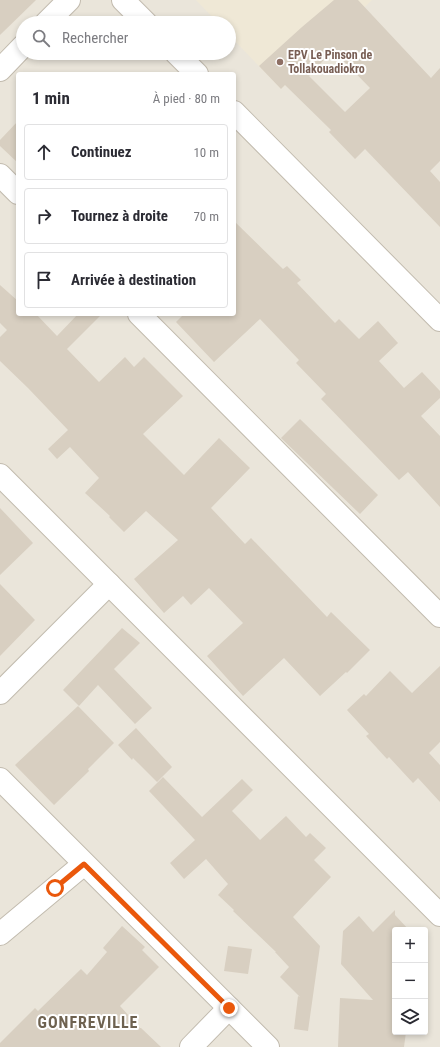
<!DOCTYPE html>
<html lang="fr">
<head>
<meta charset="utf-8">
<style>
	body { margin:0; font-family:"Roboto Condensed",sans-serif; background:#f2f2f3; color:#2b2b33 }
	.controls { position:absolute; right:12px; bottom:12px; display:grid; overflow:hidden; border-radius:4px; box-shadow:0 2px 6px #0003 }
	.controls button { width:36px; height:36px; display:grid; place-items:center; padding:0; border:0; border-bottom:1px solid #e1e1e2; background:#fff; color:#2b2b33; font:20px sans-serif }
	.stop { position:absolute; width:12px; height:12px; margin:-9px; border:3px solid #ea580c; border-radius:50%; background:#fff }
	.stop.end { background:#ea580c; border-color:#fff; box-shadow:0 1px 4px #0008 }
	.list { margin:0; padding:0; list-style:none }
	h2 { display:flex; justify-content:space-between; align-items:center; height:52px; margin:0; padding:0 16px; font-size:17px }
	h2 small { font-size:13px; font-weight:400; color:#7c7c81 }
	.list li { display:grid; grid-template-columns:26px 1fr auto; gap:12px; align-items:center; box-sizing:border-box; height:56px; margin:0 8px 8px; padding:0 8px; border:1px solid #e1e1e2; border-radius:4px }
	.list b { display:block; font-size:15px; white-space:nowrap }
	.list em { font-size:13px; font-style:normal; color:#7c7c81 }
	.icon { flex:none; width:22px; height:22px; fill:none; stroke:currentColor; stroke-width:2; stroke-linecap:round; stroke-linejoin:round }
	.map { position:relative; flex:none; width:440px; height:1047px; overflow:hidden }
	.search { position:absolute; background:#fff; box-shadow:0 2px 6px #0003; left:16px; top:16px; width:220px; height:44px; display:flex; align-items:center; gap:10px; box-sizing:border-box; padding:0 14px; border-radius:22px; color:#7c7c81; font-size:15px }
	.panel { position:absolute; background:#fff; box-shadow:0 2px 6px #0003; left:16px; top:72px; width:220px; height:244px; border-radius:4px }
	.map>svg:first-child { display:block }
</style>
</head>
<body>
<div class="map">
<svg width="440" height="1047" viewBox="0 0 440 1047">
	<rect width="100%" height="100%" fill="#f6f3ec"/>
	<!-- residential -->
	<path fill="#eae5da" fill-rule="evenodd" d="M0 0H440V1047H0ZM23 23H229V53H23ZM18 74H234V314H18ZM395 930H425V1032H395Z"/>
	<!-- education -->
	<polygon fill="#efe8d6" points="196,0 372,0 281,89 229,35 229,23 218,23"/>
	<!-- building -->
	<g fill="#d8cfc1" fill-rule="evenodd">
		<polygon points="0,0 36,0 0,35"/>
		<path d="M334 0H358L431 78 440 68V161L430 171 440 182V227L365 149 355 159 329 132 331 130 285 85 281 89 259 66 302 27ZM333 50 370 88 345 112 309 76Z"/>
		<polygon points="18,121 18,163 0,146 0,140"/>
		<polygon points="234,221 283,269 287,266 301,280 297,283 335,323 339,319 359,339 378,321 398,343 379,361 404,388 422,372 440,391 440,398 421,416 440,436 440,507 408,472 399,480 321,399 326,394 296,363 299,360 260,319 214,362 176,322 184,314 234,314"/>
		<polygon points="0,285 18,301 18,314 36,314 57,336 78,314 102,314 67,349 99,382 125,357 134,367 144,357 183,396 143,434 184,475 219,438 250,468 211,508 245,544 251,538 327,617 331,612 370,650 347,673 346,672 320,696 284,658 243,696 207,656 243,623 209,588 191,605 183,596 164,613 134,579 178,540 146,511 124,532 109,517 110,516 85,493 99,478 70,447 57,459 48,449 68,430 28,388 0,361 0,337 7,330 0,323"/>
		<polygon points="300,419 378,495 360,514 281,438"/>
		<polygon points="0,508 33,543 0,575"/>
		<polygon points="0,584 35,620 0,656"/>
		<polygon points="122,628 140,643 114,669 152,708 135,724 98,685 79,706 63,690"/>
		<polygon points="440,666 440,742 429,753 440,765 440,802 418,778 413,783 389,757 387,759 366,736 369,734 347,710 364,694 366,696 390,671 412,693"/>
		<polygon points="78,706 114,743 88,769 89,771 54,805 15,765"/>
		<polygon points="136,728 172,767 157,782 133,758 132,760 118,745"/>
		<polygon points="163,777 202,817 242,779 253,790 232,811 260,840 286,816 306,837 310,833 326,848 314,860 331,877 293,917 320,946 308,1031 294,1029 298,996 300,997 280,977 289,967 275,952 276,952 233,911 234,910 218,895 228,884 206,859 184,879 170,863 195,840 149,791"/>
		<polygon points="395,910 395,915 409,930 395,930 395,1032 406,1032 404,1047 338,1047 340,998 373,1000 341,964 343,931 359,916 373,932"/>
		<polygon points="122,926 145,947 142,950 159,967 120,1006 140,1028 141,1028 161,1047 0,1047 0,1043 35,1008 38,1011 81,969 87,975 107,952 103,948"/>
		<polygon points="228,946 252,949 248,974 224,971"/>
	</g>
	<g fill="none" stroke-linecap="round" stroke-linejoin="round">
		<defs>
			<g id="street">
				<polyline points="123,0 146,23"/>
				<polyline points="46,23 69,0"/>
				<polyline points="176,53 197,74"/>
				<polyline points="0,70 23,46"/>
				<polyline points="234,112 440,320"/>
				<polyline points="0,175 18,193"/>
				<polyline points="139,314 440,616"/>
				<polyline points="0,475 440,915"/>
				<polyline points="0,693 109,584"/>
				<polyline points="0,779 268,1047"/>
				<polyline points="0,934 84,864"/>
				<polyline points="191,1047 229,1008"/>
			</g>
		</defs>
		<!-- street casing -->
		<use href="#street" stroke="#c2bbae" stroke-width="24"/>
		<!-- street -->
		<use href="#street" stroke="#fff" stroke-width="22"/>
	</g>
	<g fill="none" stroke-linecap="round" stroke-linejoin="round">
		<!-- route -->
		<polyline stroke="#ea580c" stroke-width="5" points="55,888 84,864 229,1008"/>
	</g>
	<!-- markers -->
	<circle fill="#8d6e63" stroke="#fff" stroke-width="1.5" cx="280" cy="62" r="4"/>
	<g text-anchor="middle" stroke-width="4" stroke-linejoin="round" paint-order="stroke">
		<!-- education labels -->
		<g font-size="12" font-weight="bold" fill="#785e54" stroke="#fff" text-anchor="start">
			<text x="288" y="59">EPV Le Pinson de<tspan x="288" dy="14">Tollakouadiokro</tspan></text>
		</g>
		<!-- district labels -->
		<g font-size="16" font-weight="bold" letter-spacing="1" fill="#6e6250" stroke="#fff">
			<text x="88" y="1028">GONFREVILLE</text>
		</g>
	</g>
</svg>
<div class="controls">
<button>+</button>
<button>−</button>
<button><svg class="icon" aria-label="layers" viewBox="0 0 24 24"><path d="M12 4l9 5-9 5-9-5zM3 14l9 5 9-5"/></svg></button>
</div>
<div class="stop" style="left:55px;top:888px"></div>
<div class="stop end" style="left:229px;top:1008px"></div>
<div class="search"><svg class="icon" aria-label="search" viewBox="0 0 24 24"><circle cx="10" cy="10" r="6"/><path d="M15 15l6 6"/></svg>Rechercher</div>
<section class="panel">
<h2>1 min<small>À pied · 80 m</small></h2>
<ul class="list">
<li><svg class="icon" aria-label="ahead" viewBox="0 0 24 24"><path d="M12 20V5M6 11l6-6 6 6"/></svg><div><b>Continuez</b></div><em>10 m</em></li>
<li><svg class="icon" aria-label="right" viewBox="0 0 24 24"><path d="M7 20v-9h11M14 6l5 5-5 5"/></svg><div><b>Tournez à droite</b></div><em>70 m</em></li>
<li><svg class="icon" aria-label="arrive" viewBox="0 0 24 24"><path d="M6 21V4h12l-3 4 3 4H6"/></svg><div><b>Arrivée à destination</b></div></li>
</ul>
</section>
</div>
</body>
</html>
